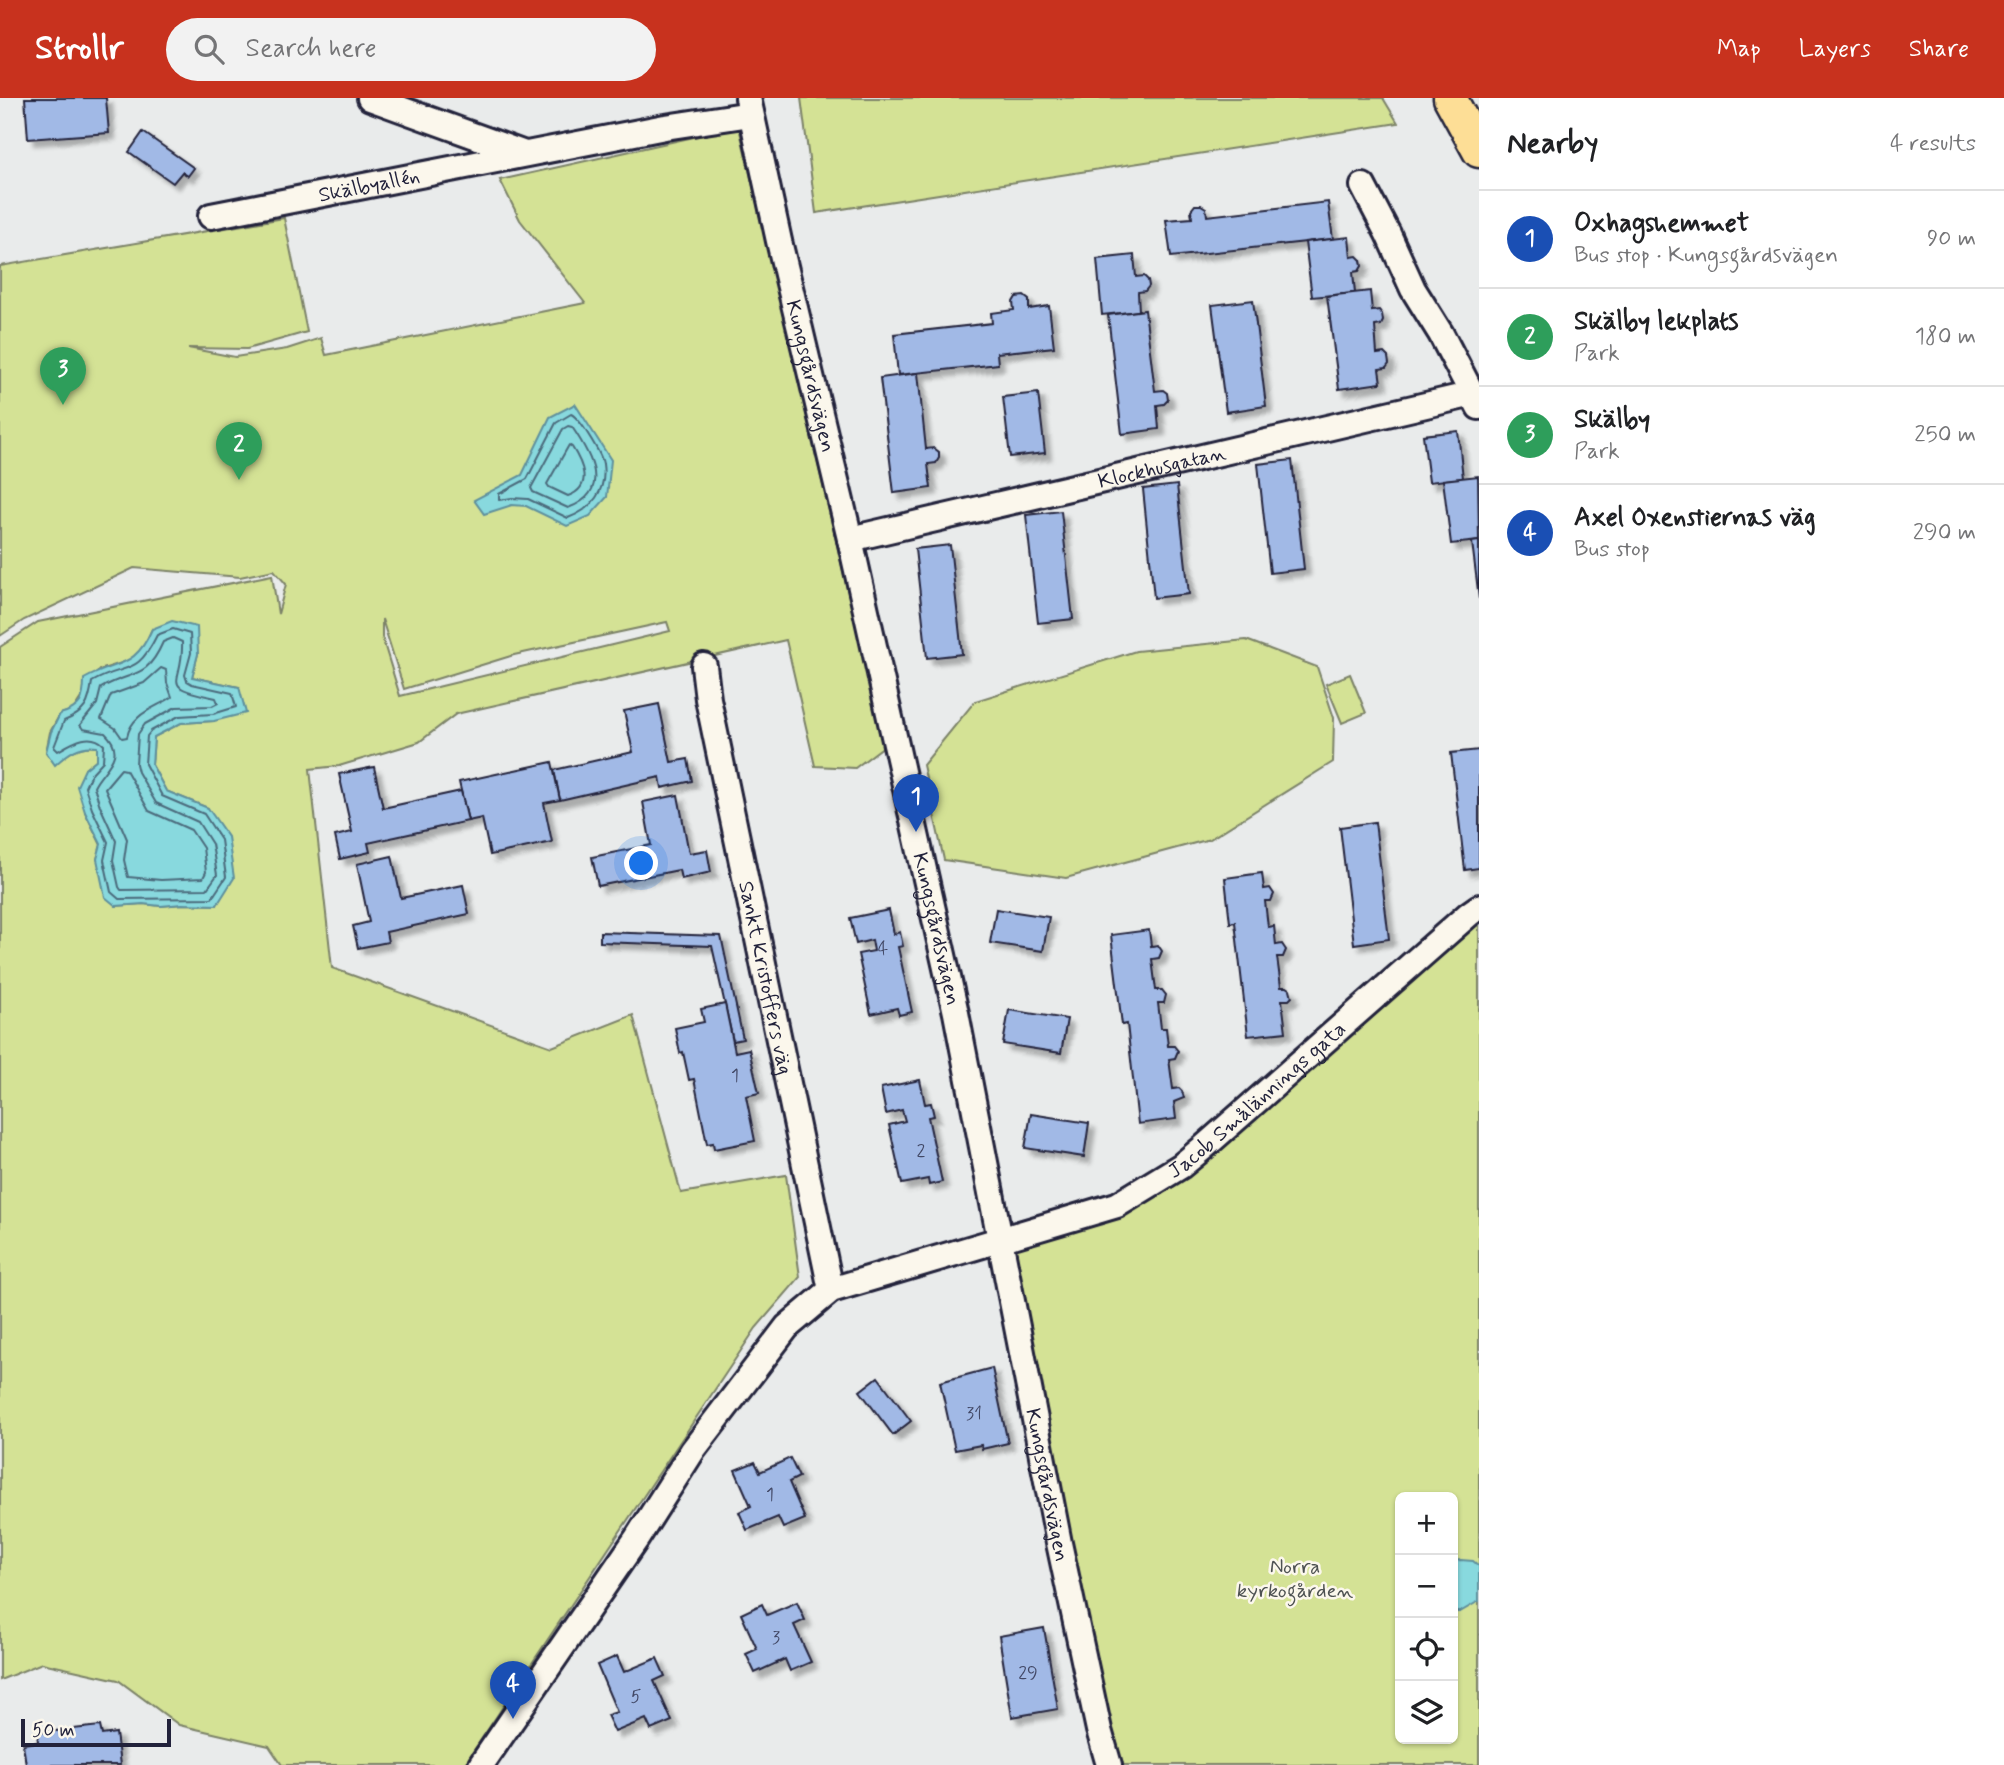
<!DOCTYPE html>
<html lang="en">
<head>
<meta charset="utf-8">
<style>
	body { margin:0; font-family:Mynerve,sans-serif; background:#f2f2f2; color:#202124 }
	.controls { position:absolute; right:21px; bottom:21px; display:grid; overflow:hidden; border-radius:10px; box-shadow:0 2px 5px #0004 }
	.controls button { width:63px; height:63px; display:grid; place-items:center; padding:0; border:0; border-bottom:2px solid #e0e0e0; background:#fff; color:#202124; font:35px sans-serif }
	.scale { position:absolute; left:21px; bottom:18px; width:150px; box-sizing:border-box; padding-left:7px; border:4px solid #22223b; border-top:0; font-size:19px; line-height:24px; white-space:nowrap; color:#22223b; -webkit-text-stroke:5px #fbf7ec; paint-order:stroke }
	.you { position:absolute; left:642px; top:766px; width:24px; height:24px; margin:-18px; border:5px solid #fff; border-radius:50%; background:#1a73e8; box-shadow:0 0 0 10px #1a73e833 }
	.badge { display:grid; place-items:center; width:46px; height:46px; border-radius:50%; background:#c8321e; color:#fff; font-size:23px; font-weight:700 }
	.pin { position:absolute; translate:-50% -58px; filter:drop-shadow(0 2px 4px #0008) }
	.pin::after { content:''; position:absolute; top:37px; width:24px; height:21px; background:inherit; clip-path:polygon(0 0,100% 0,50% 100%) }
	.list { margin:0; padding:0; list-style:none }
	h2 { display:flex; justify-content:space-between; align-items:center; height:91px; margin:0; padding:0 28px; font-size:30px }
	h2 small { font-size:23px; font-weight:400; color:#757577 }
	.list li { display:grid; grid-template-columns:46px 1fr auto; gap:21px; align-items:center; box-sizing:border-box; height:98px; padding:0 28px; border-top:2px solid #e0e0e0 }
	.list b { display:block; font-size:26px; white-space:nowrap }
	.list p { margin:0; font-size:23px; white-space:nowrap; color:#757577 }
	.list em { font-size:23px; font-style:normal; color:#757577 }
	.icon { flex:none; width:38px; height:38px; fill:none; stroke:currentColor; stroke-width:2; stroke-linecap:round; stroke-linejoin:round }
	.map { position:relative; flex:none; width:1479px; height:1667px; overflow:hidden }
	header { display:flex; align-items:center; gap:42px; box-sizing:border-box; height:98px; padding:0 35px; background:#c8321e; color:#fff }
	header strong { font-size:33px }
	nav { display:flex; gap:38px; margin-inline-start:auto; font-size:24px }
	.search { width:490px; height:63px; background:#f2f2f2; display:flex; align-items:center; gap:18px; box-sizing:border-box; padding:0 24px; border-radius:38px; color:#757577; font-size:26px }
	main { display:flex }
	aside { flex:1; background:#fff }
	.map>svg:first-child { display:block }
</style>
</head>
<body>
<header>
<strong>Strollr</strong>
<div class="search"><svg class="icon" aria-label="search" viewBox="0 0 24 24"><circle cx="10" cy="10" r="6"/><path d="M15 15l6 6"/></svg>Search here</div>
<nav><a>Map</a><a>Layers</a><a>Share</a></nav>
</header>
<main>
<div class="map">
<svg width="1479" height="1667" viewBox="0 0 1479 1667">
	<defs>
		<filter id="shadow"><feDropShadow dx="6" dy="6" stdDeviation="2" flood-color="#0004"/></filter>
	</defs>
	<rect width="100%" height="100%" fill="#e9ebeb"/>
	<filter id="ink" filterUnits="userSpaceOnUse"><feTurbulence type="fractalNoise" baseFrequency=".0143" numOctaves="2"/><feDisplacementMap in="SourceGraphic" scale="14" xChannelSelector="R" yChannelSelector="G"/><feConvolveMatrix kernelMatrix="1 2 1 2 8 2 1 2 1" color-interpolation-filters="sRGB"/></filter>
	<g filter="url(#ink)">
		<!-- green -->
		<g fill="#d4e295" stroke="#7b8268" stroke-width="2" fill-rule="evenodd">
			<polygon points="801,0 1383,0 1398,25 816,115"/>
			<path d="M739 29 884 648 855 670 815 668 786 542 456 616 419 644 339 668 310 671 332 870 552 949 633 917 681 1095 786 1077 800 1179 756 1230 464 1667H282L269 1648 179 1627 118 1582 42 1565 0 1582V549L38 524 272 477 278 516 286 486 274 472 240 479 134 470 24 522 0 538V168L284 120 307 234 247 251 188 250 235 259 287 251 321 240 326 257 585 205 520 122 500 82ZM382 521 404 591 514 557 667 524 670 533 400 598 382 539ZM152 531 198 556 192 579 239 589 214 623 181 625 154 639 152 667 166 693 208 710 217 807 182 806 161 808 143 806 116 808 97 761 101 747 85 714V671L97 661V649C80 646 68 655 55 666L46 654 50 634 60 616 73 612 99 572 131 562 143 550Z"/>
			<polygon points="1246,542 1317,569 1334,620 1333,664 1210,741 1066,780 944,762 923,667 975,603 1136,553"/>
			<polygon points="1350,576 1366,615 1342,625 1326,586"/>
			<path d="M1479 809V1667H1109L1002 1143 1117 1107ZM1400 1399H1453V1641H1400Z"/>
		</g>
		<!-- water -->
		<g fill="#88d9de" stroke="#5f909d" stroke-width="2">
			<polygon points="575,306 611,362 607,399 590,418 567,428 526,408 512,407 484,416 474,402 522,377 550,319"/>
			<path d="M172 523 197 529 198 556 192 579 239 589 246 615 214 623 181 625 154 639 152 667 166 693 208 710 228 739 234 780 217 807 182 806 161 808 143 806 116 808 105 799 97 761 101 746 85 714 77 688 85 671 97 661V649C80 646 68 655 55 667L46 654 51 634 60 616C81 610 84 602 84 581 118 562 135 571 152 531Z"/>
			<polygon points="1461,1462 1473,1463 1479,1468 1479,1503 1460,1514 1453,1514 1453,1463"/>
		</g>
		<g fill="none" stroke-linecap="round" stroke-linejoin="round">
			<!-- shore -->
			<g stroke="#4b6b7c" stroke-width="2">
				<path d="M571 316C579 320 586 333 591 341 595 348 602 358 603 366 607 393 592 411 568 420L528 401 512 400 499 402V396L527 381 556 325Z"/>
				<path d="M568 328 572 329C591 357 613 394 568 410L533 394 531 390 563 331Z"/>
				<path d="M569 347 572 349C582 365 594 389 568 398L549 389 547 386Z"/>
				<path d="M173 531 190 536 191 555 185 577 187 583 192 586 232 595 236 609 213 616 179 618 151 633 147 638 145 666 162 698 204 716 221 742 226 779 212 800 119 801 111 794 104 762 108 744 92 711 85 689 91 676 103 663 104 647C90 633 72 645 58 653L54 649 64 623C86 614 89 606 92 584 127 564 136 580 157 537Z"/>
				<path d="M173 540 182 544C184 587 156 588 216 600L218 605 212 608 176 609 145 626 138 636 136 666 138 674 156 705 198 724 212 746 217 777 207 791 121 792 119 789 113 762 116 743 100 708 94 689C101 672 129 658 105 635L83 631 80 627 97 606 101 590C132 572 146 583 163 544Z"/>
				<path d="M161 570 166 572 167 585 172 599C154 611 132 615 127 639L122 640 115 630 101 621 111 597 144 585Z"/>
				<polygon points="121,671 126,672 149,713 191,732 203,750 206,774 203,780 161,782 128,779 124,762 127,741 105,690"/>
			</g>
		</g>
		<!-- building -->
		<g fill="#a1b9e6" stroke="#22223b" stroke-width="2" filter="url(#shadow)">
			<polygon points="25,0 106,0 109,35 28,41"/>
			<polygon points="143,34 194,70 188,78 182,74 173,85 129,54"/>
			<polygon points="1328,104 1333,141 1171,159 1166,122 1192,120 1191,112 1195,107 1201,107 1206,110 1207,118"/>
			<polygon points="1349,139 1351,159 1357,158 1361,162 1362,168 1359,173 1353,174 1355,195 1312,199 1305,144"/>
			<polygon points="1134,157 1136,179 1144,178 1148,182 1149,188 1145,193 1138,194 1139,213 1102,217 1097,161"/>
			<polygon points="1370,193 1372,213 1379,212 1382,216 1383,223 1381,227 1375,228 1377,256 1384,255 1388,259 1389,266 1386,270 1379,271 1381,285 1339,291 1327,198"/>
			<polygon points="1024,198 1029,202 1029,211 1049,208 1054,249 997,255 998,266 898,277 894,236 992,225 991,215 1014,212 1013,204 1016,199"/>
			<polygon points="1253,202 1266,308 1226,314 1212,207"/>
			<polygon points="1145,212 1155,293 1163,292 1167,295 1168,302 1164,306 1157,307 1159,331 1122,336 1108,217"/>
			<polygon points="918,275 926,351 934,350 939,354 939,360 936,365 928,366 931,390 894,395 880,280"/>
			<polygon points="1038,295 1045,355 1010,359 1003,299"/>
			<polygon points="1458,333 1463,380 1429,384 1423,337"/>
			<polygon points="1292,362 1304,471 1270,475 1258,366"/>
			<polygon points="1478,378 1479,443 1451,446 1443,382"/>
			<polygon points="1177,387 1189,496 1154,500 1143,391"/>
			<polygon points="1061,413 1073,521 1038,525 1026,417"/>
			<polygon points="1479,443 1479,501 1472,444"/>
			<polygon points="950,447 962,556 927,560 915,451"/>
			<polygon points="659,606 671,664 688,661 692,683 662,690 660,679 560,702 554,672 633,654 624,613"/>
			<polygon points="1479,652 1479,770 1465,772 1451,655"/>
			<polygon points="552,664 560,702 544,705 552,744 490,757 482,720 468,723 459,684"/>
			<polygon points="374,669 383,710 461,693 468,723 368,745 370,754 340,761 335,738 352,734 339,676"/>
			<polygon points="678,697 689,755 707,752 711,774 681,781 679,772 598,788 592,759 651,747 643,704"/>
			<polygon points="1375,724 1389,841 1354,846 1340,729"/>
			<polygon points="392,758 401,800 463,787 469,816 386,834 388,844 358,850 353,828 369,824 357,766"/>
			<polygon points="1262,775 1264,791 1270,790 1274,796 1271,803 1265,803 1268,829 1274,828 1276,847 1282,846 1286,852 1283,859 1277,859 1281,889 1287,889 1290,891 1292,899 1289,902 1282,902 1286,934 1248,938 1235,824 1230,825 1225,780"/>
			<polygon points="996,811 1049,819 1043,853 990,845"/>
			<polygon points="889,812 894,836 900,834 903,848 898,849 912,914 899,917 897,910 871,916 858,856 874,853 872,842 856,846 850,820"/>
			<polygon points="1149,832 1151,848 1158,847 1162,853 1159,860 1152,861 1156,892 1162,892 1166,897 1164,905 1158,905 1161,930 1166,930 1168,948 1174,948 1178,953 1175,960 1169,961 1173,991 1179,990 1182,993 1184,1000 1174,1004 1176,1021 1138,1026 1127,926 1122,927 1111,837"/>
			<polygon points="600,834 721,838 743,941 733,943 712,848 600,844"/>
			<polygon points="725,906 735,954 749,951 759,995 746,998 755,1043 714,1051 713,1045 707,1046 694,981 689,982 683,954 680,955 675,930 704,924 701,911"/>
			<polygon points="1009,912 1067,921 1061,955 1003,946"/>
			<polygon points="920,982 925,1006 931,1005 934,1018 928,1019 942,1084 929,1087 928,1081 902,1086 889,1027 905,1023 902,1012 886,1016 881,990"/>
			<polygon points="1031,1016 1089,1025 1084,1059 1025,1050"/>
			<polygon points="992,1270 1008,1345 982,1351 981,1347 955,1352 940,1284"/>
			<polygon points="878,1279 911,1323 893,1337 860,1293"/>
			<polygon points="790,1360 799,1379 789,1384 805,1421 783,1430 778,1419 747,1432 739,1414 751,1408 735,1372 755,1364 760,1374"/>
			<polygon points="797,1504 805,1522 794,1527 811,1564 790,1573 785,1561 755,1575 746,1556 757,1551 741,1516 762,1506 767,1517"/>
			<polygon points="1044,1530 1058,1611 1012,1619 999,1538"/>
			<polygon points="617,1558 624,1574 657,1560 665,1578 654,1583 672,1623 651,1632 646,1621 615,1634 607,1617 617,1614 597,1567"/>
			<polygon points="100,1628 102,1637 116,1635 120,1667 26,1667 23,1646 38,1644 37,1635"/>
		</g>
		<g fill="none" stroke-linecap="round" stroke-linejoin="round">
			<defs>
				<g id="minor">
					<polyline points="370,0 525,56"/>
					<path id="s1" d="M748 0 779 143 850 441 956 915 1059 1445 1099 1632 1109 1667"/>
					<polyline points="1363,88 1388,136 1413,191 1441,236 1479,309"/>
					<path id="s2" d="M211 118 665 29 751 16"/>
					<path id="s3" d="M850 441 1473 296"/>
					<path id="s4" d="M704 568 708 601 831 1192"/>
					<path id="s5" d="M481 1667 637 1440 693 1352 787 1229 831 1192 1117 1107 1181 1068 1204 1049 1469 816 1479 809"/>
				</g>
				<polyline id="major" points="1450,0 1479,53"/>
			</defs>
			<!-- minor casing -->
			<use href="#minor" stroke="#22223b" stroke-width="30"/>
			<!-- major casing -->
			<use href="#major" stroke="#22223b" stroke-width="37"/>
			<!-- minor -->
			<use href="#minor" stroke="#fbf7ec" stroke-width="24"/>
			<!-- major -->
			<use href="#major" stroke="#fdde96" stroke-width="32"/>
		</g>
	</g>
	<g text-anchor="middle" stroke-width="5" stroke-linejoin="round" paint-order="stroke">
		<!-- number labels -->
		<g font-size="18" fill="#424866">
			<text x="883" y="856">4</text>
			<text x="735" y="983">1</text>
			<text x="921" y="1058">2</text>
			<text x="974" y="1321">31</text>
			<text x="770" y="1402">1</text>
			<text x="776" y="1545">3</text>
			<text x="1028" y="1580">29</text>
			<text x="636" y="1604">5</text>
		</g>
		<!-- street labels -->
		<g font-size="21" fill="#22223b" stroke="#fbf7ec">
			<text dy="7" stroke="none"><textPath href="#s2" startOffset="161">Skälbyallén</textPath></text>
			<text dy="7" stroke="none"><textPath href="#s1" startOffset="285">Kungsgårdsvägen</textPath></text>
			<text dy="7" stroke="none"><textPath href="#s3" startOffset="320">Klockhusgatan</textPath></text>
			<text dy="7" stroke="none"><textPath href="#s1" startOffset="852">Kungsgårdsvägen</textPath></text>
			<text dy="7" stroke="none"><textPath href="#s4" startOffset="318">Sankt Kristoffers väg</textPath></text>
			<text dy="7" stroke="none"><textPath href="#s5" startOffset="1066">Jacob Smålännings gata</textPath></text>
			<text dy="7" stroke="none"><textPath href="#s1" startOffset="1419">Kungsgårdsvägen</textPath></text>
		</g>
		<!-- park labels -->
		<g font-size="21" fill="#4e5252" stroke="#fbf7ec">
			<text x="1295" y="1475">Norra<tspan x="1295" dy="24">kyrkogården</tspan></text>
		</g>
	</g>
</svg>
<div class="controls">
<button>+</button>
<button>−</button>
<button><svg class="icon" aria-label="locate" viewBox="0 0 24 24"><circle cx="12" cy="12" r="6"/><path d="M12 2v4M12 18v4M2 12h4M18 12h4"/></svg></button>
<button><svg class="icon" aria-label="layers" viewBox="0 0 24 24"><path d="M12 4l9 5-9 5-9-5zM3 14l9 5 9-5"/></svg></button>
</div>
<div class="scale">50 m</div>
<div class="you"></div>
<div class="pin badge" style="left:916px;top:734px;background:#1a4fb4">1</div>
<div class="pin badge" style="left:239px;top:382px;background:#2e9e5b">2</div>
<div class="pin badge" style="left:63px;top:307px;background:#2e9e5b">3</div>
<div class="pin badge" style="left:513px;top:1621px;background:#1a4fb4">4</div>
</div>
<aside>
<h2>Nearby<small>4 results</small></h2>
<ul class="list">
<li><span class="badge" style="background:#1a4fb4">1</span><div><b>Oxhagshemmet</b><p>Bus stop · Kungsgårdsvägen</p></div><em>90 m</em></li>
<li><span class="badge" style="background:#2e9e5b">2</span><div><b>Skälby lekplats</b><p>Park</p></div><em>180 m</em></li>
<li><span class="badge" style="background:#2e9e5b">3</span><div><b>Skälby</b><p>Park</p></div><em>250 m</em></li>
<li><span class="badge" style="background:#1a4fb4">4</span><div><b>Axel Oxenstiernas väg</b><p>Bus stop</p></div><em>290 m</em></li>
</ul>
</aside>
</main>
</body>
</html>
